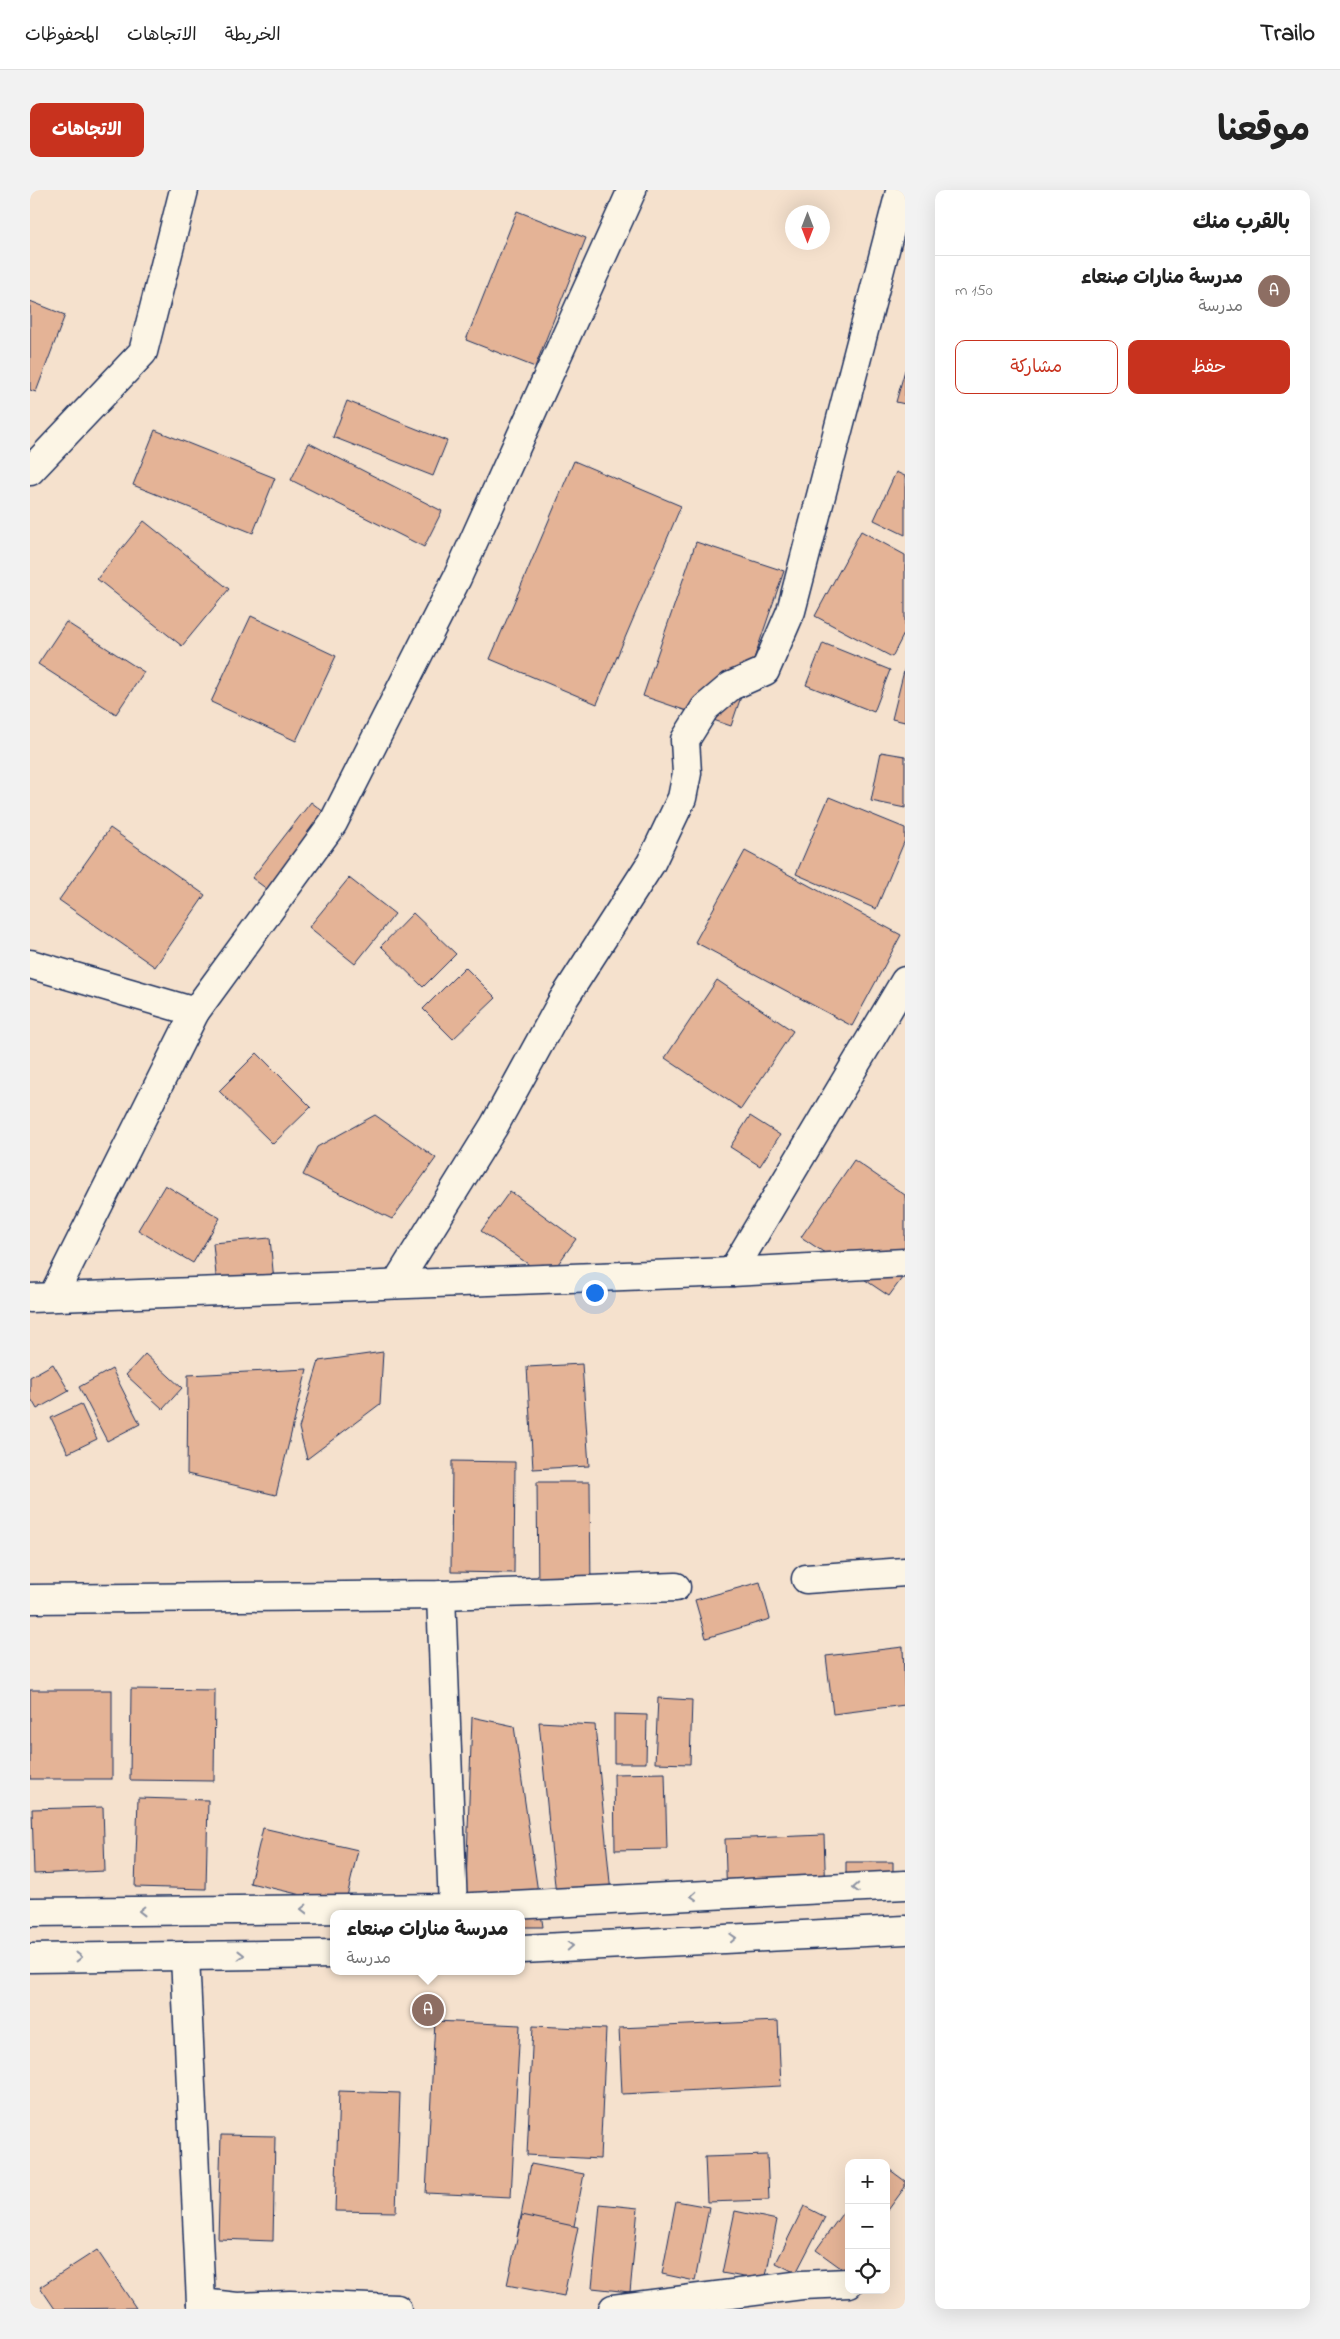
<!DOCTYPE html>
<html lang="ar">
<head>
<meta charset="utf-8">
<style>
	body { margin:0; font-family:"Indie Flower","Playpen Sans Arabic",sans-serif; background:#f2f2f2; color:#222; direction:rtl }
	.controls { position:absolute; right:15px; bottom:15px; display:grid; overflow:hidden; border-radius:10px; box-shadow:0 5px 20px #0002 }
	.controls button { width:45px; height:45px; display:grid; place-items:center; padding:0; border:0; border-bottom:1px solid #e0e0e0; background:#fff; color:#222; font:25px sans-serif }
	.compass { position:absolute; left:755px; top:15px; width:45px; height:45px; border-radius:50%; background:#fff; box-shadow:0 5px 20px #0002; rotate:180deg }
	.you { position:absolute; left:564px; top:1102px; width:18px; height:18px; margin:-12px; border:4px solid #fff; border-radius:50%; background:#1a73e8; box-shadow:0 0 0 8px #1a73e833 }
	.badge { display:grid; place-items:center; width:32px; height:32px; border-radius:50%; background:#c8321e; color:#fff; font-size:16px; font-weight:700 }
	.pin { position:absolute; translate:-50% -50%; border:2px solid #fff; box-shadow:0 1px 5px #0006 }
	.popup { position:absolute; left:300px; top:1720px; width:195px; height:65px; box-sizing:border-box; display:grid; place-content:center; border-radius:10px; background:#fff; filter:drop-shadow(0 1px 4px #0005); font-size:16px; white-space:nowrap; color:#767676 }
	.popup b { font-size:19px; color:#222 }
	.popup::after { content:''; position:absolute; left:50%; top:100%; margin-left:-10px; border:10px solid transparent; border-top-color:#fff }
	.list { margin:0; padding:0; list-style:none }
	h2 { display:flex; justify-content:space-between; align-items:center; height:65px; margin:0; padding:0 20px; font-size:21px }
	h2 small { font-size:16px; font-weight:400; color:#767676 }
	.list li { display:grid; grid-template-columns:32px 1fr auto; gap:15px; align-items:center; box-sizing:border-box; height:70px; padding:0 20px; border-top:1px solid #e0e0e0 }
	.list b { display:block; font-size:19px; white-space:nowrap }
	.list p { margin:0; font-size:16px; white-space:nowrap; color:#767676 }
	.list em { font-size:16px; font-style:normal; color:#767676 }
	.actions { display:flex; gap:10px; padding:15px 20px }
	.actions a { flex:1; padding:11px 0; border:1px solid #c8321e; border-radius:10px; text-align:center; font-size:18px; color:#c8321e }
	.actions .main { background:#c8321e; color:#fff }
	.icon { flex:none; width:28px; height:28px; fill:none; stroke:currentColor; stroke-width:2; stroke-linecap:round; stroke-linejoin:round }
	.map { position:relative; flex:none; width:875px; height:2119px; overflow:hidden; direction:ltr; border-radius:10px }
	header { display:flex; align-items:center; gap:30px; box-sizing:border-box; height:70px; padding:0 25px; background:#fff; border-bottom:1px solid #e0e0e0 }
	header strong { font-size:24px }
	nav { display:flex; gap:28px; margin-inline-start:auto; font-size:18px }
	.intro { display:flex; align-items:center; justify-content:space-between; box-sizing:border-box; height:120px; padding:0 30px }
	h1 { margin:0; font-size:35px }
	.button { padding:12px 22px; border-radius:10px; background:#c8321e; color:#fff; font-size:18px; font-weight:700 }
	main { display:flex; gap:30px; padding:0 30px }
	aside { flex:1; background:#fff; border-radius:10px; box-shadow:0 5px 20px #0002 }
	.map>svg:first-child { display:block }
</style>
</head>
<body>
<header>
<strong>Trailo</strong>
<nav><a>الخريطة</a><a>الاتجاهات</a><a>المحفوظات</a></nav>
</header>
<div class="intro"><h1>موقعنا</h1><a class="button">الاتجاهات</a></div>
<main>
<aside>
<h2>بالقرب منك<small></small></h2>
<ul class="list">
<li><span class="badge" style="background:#8d6e63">A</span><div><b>مدرسة منارات صنعاء</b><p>مدرسة</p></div><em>150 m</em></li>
</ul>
<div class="actions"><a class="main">حفظ</a><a>مشاركة</a></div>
</aside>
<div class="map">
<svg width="875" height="2119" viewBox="0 0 875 2119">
	<rect width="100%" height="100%" fill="#f5e1cd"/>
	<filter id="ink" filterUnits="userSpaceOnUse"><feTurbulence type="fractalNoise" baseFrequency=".02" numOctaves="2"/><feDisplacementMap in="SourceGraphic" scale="10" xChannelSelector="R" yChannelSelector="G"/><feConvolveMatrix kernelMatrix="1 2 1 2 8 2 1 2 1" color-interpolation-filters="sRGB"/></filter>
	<g filter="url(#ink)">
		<!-- building -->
		<g fill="#e4b396" stroke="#1b2f5e">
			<polygon points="487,21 556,48 505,177 436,150"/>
			<polygon points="0,111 35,125 6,202 0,200"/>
			<polygon points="875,180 875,214 866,212"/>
			<polygon points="317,211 417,251 403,286 303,247"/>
			<polygon points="125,240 245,288 223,343 103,295"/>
			<polygon points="279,253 412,321 394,357 261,290"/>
			<polygon points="544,271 651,316 567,514 460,469"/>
			<polygon points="866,282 875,286 875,345 844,330"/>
			<polygon points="114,331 199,399 152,456 67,389"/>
			<polygon points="831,341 875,365 875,442 862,467 785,426"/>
			<polygon points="666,352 754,381 701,536 613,506"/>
			<polygon points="221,426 306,466 266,551 181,512"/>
			<polygon points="36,432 114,482 86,524 8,474"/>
			<polygon points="793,453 860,480 844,522 776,495"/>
			<polygon points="875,477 875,532 862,529"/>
			<polygon points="851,562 875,566 875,618 841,611"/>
			<polygon points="799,607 875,638 875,650 846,719 766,684"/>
			<polygon points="281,612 304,630 245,705 222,688"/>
			<polygon points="80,638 175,705 125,777 29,710"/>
			<polygon points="715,661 871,745 822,836 665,752"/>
			<polygon points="319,688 365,724 325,774 279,737"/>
			<polygon points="383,723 426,764 393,797 351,756"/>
			<polygon points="435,777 466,808 423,849 393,819"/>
			<polygon points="687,790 763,841 711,919 635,868"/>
			<polygon points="227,863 281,917 243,954 189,901"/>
			<polygon points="345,925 406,968 362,1029 273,985 287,957"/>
			<polygon points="720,926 750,945 730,976 700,957"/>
			<polygon points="824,970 875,1005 875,1084 859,1106 771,1047"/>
			<polygon points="135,995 190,1028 163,1073 108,1040"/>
			<polygon points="480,1001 546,1049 518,1088 451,1041"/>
			<polygon points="240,1048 245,1102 188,1107 183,1053"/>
			<polygon points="353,1162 350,1214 277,1269 269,1238 289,1171"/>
			<polygon points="115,1164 152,1198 133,1219 96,1185"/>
			<polygon points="23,1174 39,1201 7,1219 0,1207 0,1187"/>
			<polygon points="552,1174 559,1276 503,1279 497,1177"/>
			<polygon points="82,1179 110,1234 77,1251 49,1197"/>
			<polygon points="277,1179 246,1305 157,1284 158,1185"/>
			<polygon points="51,1214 67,1249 38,1263 21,1228"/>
			<polygon points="422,1271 485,1272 484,1383 421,1382"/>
			<polygon points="507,1292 560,1292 561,1404 508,1404"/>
			<polygon points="730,1392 740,1429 676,1448 665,1410"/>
			<polygon points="873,1457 875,1515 803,1524 796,1466"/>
			<polygon points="101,1499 185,1500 184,1591 100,1590"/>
			<rect x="0" y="1500" width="82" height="89"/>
			<polygon points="628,1508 662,1510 660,1574 625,1573"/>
			<polygon points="584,1524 617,1525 616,1573 584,1573"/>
			<polygon points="442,1527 484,1536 513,1737 492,1737 492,1724 435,1724"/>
			<polygon points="509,1532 565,1535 582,1714 527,1716"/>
			<polygon points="635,1583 637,1659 585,1660 584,1584"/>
			<polygon points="108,1608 178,1610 176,1699 105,1697"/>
			<polygon points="73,1617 75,1681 4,1684 2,1619"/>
			<polygon points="233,1638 328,1660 315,1715 220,1693"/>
			<polygon points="794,1645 796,1708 697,1712 695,1649"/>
			<polygon points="816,1672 863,1672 863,1707 816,1706"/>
			<polygon points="405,1831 490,1835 481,2007 396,2003"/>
			<polygon points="748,1831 751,1896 592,1904 589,1838"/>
			<polygon points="503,1836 576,1839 570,1969 497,1965"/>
			<polygon points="309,1901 370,1903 366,2022 305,2021"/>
			<polygon points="191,1945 245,1946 243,2051 188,2049"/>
			<polygon points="737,1965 739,2010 677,2012 675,1967"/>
			<polygon points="501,1974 554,1984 540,2057 487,2047"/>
			<polygon points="856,1977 875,1991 875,1997 856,2023"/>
			<polygon points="646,2011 679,2017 665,2091 632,2084"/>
			<polygon points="570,2014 608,2018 600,2102 562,2098"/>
			<polygon points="819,2014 819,2075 815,2081 786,2060"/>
			<polygon points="774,2016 795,2027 766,2083 746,2073"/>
			<polygon points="705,2021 747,2030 735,2091 692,2083"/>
			<polygon points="492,2025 548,2037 534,2106 477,2095"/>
			<polygon points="67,2060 106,2118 25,2119 10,2097"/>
		</g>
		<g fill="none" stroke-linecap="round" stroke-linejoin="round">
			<defs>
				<g id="minor">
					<polyline points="0,281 113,162 154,0"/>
					<polyline points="0,774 165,822"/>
					<polyline points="702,1082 875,791"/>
					<polyline points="366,1094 464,936 533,810 621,673 652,608 657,583 655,550 675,518 701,496 735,481 761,421 870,2"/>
					<polyline points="23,1106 165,822 303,633 427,388 602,0"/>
					<polyline points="0,1108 702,1082 875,1073"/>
					<polyline points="776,1389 875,1382"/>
					<polyline points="411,1405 423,1718"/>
					<polyline points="0,1409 411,1405 646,1397"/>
					<polyline points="0,1722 423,1718 875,1695"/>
					<polyline points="492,1759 875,1740"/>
					<polyline points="155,1766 171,2113"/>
					<polyline points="0,1768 304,1764"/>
					<polyline points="172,2119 171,2113 207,2117 260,2115 367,2119"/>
					<polyline points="583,2119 772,2095 819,2093"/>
				</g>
			</defs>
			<!-- minor casing -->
			<use href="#minor" stroke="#1b2f5e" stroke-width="31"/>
			<!-- minor -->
			<use href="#minor" stroke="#fcf5e5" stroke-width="28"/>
		</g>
		<!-- one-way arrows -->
		<defs><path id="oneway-chevron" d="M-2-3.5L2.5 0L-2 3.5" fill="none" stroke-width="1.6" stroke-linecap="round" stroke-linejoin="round" transform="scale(1.25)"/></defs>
		<g stroke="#8c92a2">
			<use href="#oneway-chevron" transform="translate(826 1698) rotate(177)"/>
			<use href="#oneway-chevron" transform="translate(664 1706) rotate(177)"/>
			<use href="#oneway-chevron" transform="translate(274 1719) rotate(179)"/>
			<use href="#oneway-chevron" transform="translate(112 1721) rotate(179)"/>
			<use href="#oneway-chevron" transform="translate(703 1748) rotate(-3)"/>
			<use href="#oneway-chevron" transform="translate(540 1756) rotate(-3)"/>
			<use href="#oneway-chevron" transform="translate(211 1765) rotate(-1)"/>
			<use href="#oneway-chevron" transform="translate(49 1767) rotate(-1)"/>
		</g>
	</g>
</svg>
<div class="controls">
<button>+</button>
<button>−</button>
<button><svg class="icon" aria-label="locate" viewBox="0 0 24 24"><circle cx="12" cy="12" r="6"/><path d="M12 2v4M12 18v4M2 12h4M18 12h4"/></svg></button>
</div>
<svg class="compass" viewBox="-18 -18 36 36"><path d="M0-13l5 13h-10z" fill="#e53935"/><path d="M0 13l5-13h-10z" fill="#767676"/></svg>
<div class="you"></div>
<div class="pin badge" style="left:398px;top:1820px;background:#8d6e63">A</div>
<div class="popup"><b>مدرسة منارات صنعاء</b>مدرسة</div>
</div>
</main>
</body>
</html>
